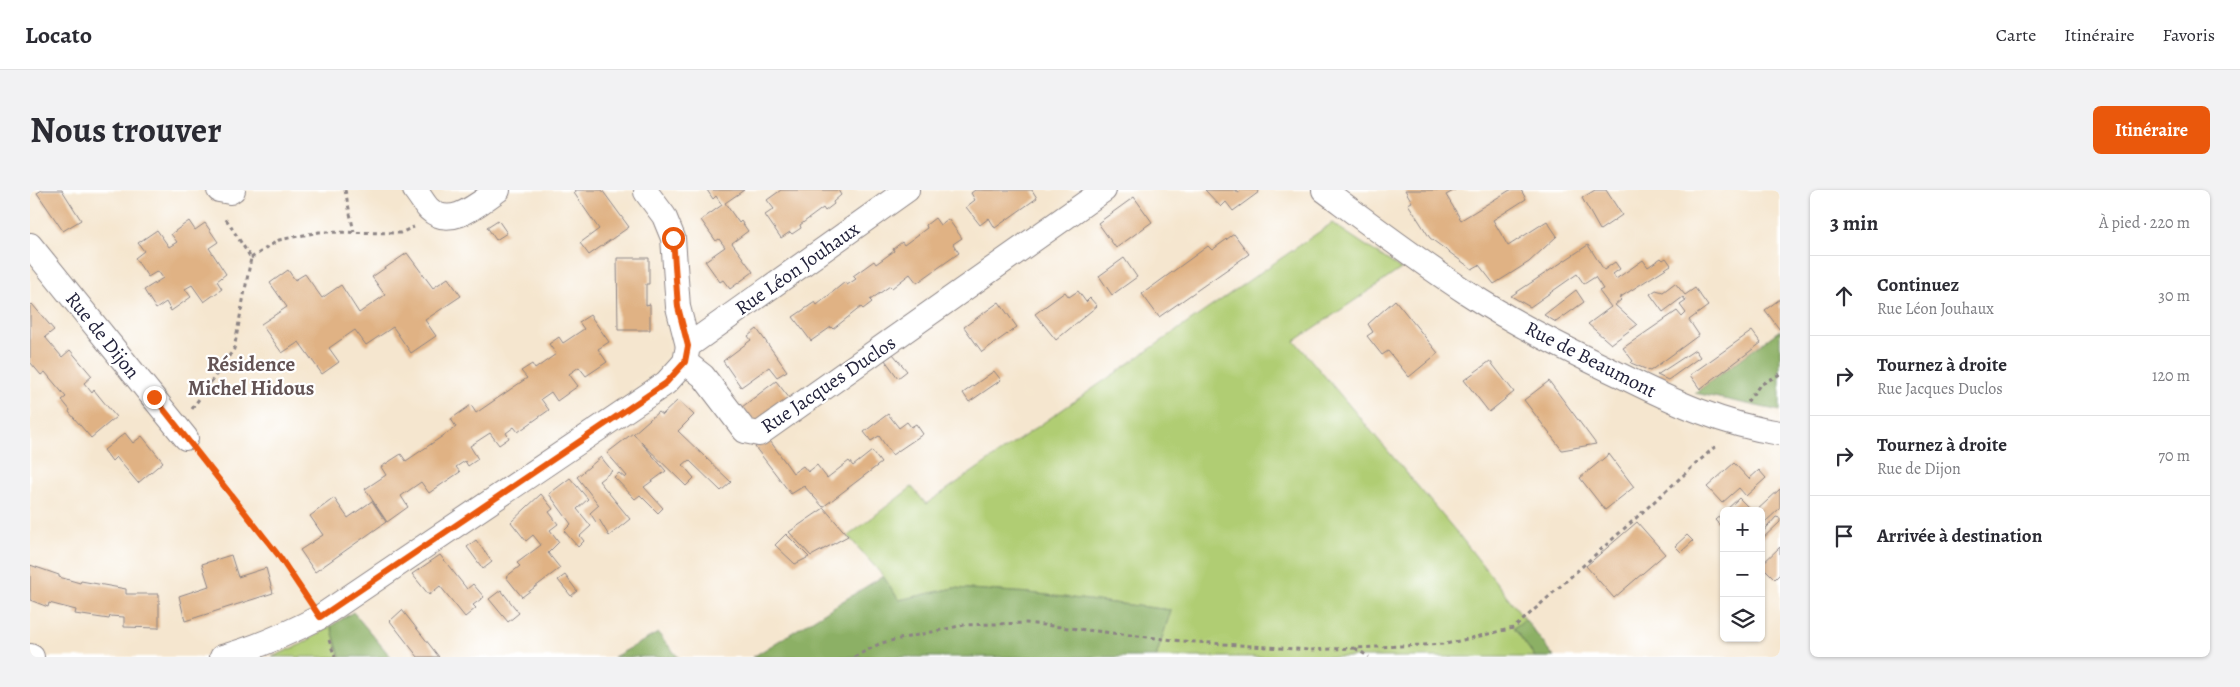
<!DOCTYPE html>
<html lang="fr">
<head>
<meta charset="utf-8">
<style>
	body { margin:0; font-family:Alegreya,serif; background:#f2f2f3; color:#2b2b33 }
	.controls { position:absolute; right:15px; bottom:15px; display:grid; overflow:hidden; border-radius:8px; box-shadow:0 1px 4px #0004 }
	.controls button { width:45px; height:45px; display:grid; place-items:center; padding:0; border:0; border-bottom:1px solid #e1e1e2; background:#fff; color:#2b2b33; font:25px sans-serif }
	.stop { position:absolute; width:15px; height:15px; margin:-11px; border:4px solid #ea580c; border-radius:50%; background:#fff }
	.stop.end { background:#ea580c; border-color:#fff; box-shadow:0 1px 5px #0008 }
	.list { margin:0; padding:0; list-style:none }
	h2 { display:flex; justify-content:space-between; align-items:center; height:65px; margin:0; padding:0 20px; font-size:21px }
	h2 small { font-size:16px; font-weight:400; color:#7c7c81 }
	.list li { display:grid; grid-template-columns:32px 1fr auto; gap:15px; align-items:center; box-sizing:border-box; height:80px; padding:0 20px; border-top:1px solid #e1e1e2 }
	.list b { display:block; font-size:19px; white-space:nowrap }
	.list p { margin:0; font-size:16px; white-space:nowrap; color:#7c7c81 }
	.list em { font-size:16px; font-style:normal; color:#7c7c81 }
	.icon { flex:none; width:28px; height:28px; fill:none; stroke:currentColor; stroke-width:2; stroke-linecap:round; stroke-linejoin:round }
	.map { position:relative; flex:none; width:1750px; height:467px; overflow:hidden; border-radius:8px }
	header { display:flex; align-items:center; gap:30px; box-sizing:border-box; height:70px; padding:0 25px; background:#fff; border-bottom:1px solid #e1e1e2 }
	header strong { font-size:24px }
	nav { display:flex; gap:28px; margin-inline-start:auto; font-size:18px }
	.intro { display:flex; align-items:center; justify-content:space-between; box-sizing:border-box; height:120px; padding:0 30px }
	h1 { margin:0; font-size:35px }
	.button { padding:12px 22px; border-radius:8px; background:#ea580c; color:#fff; font-size:18px; font-weight:700 }
	main { display:flex; gap:30px; padding:0 30px }
	aside { flex:1; background:#fff; border-radius:8px; box-shadow:0 1px 4px #0004 }
	.map>svg:first-child { display:block }
</style>
</head>
<body>
<header>
<strong>Locato</strong>
<nav><a>Carte</a><a>Itinéraire</a><a>Favoris</a></nav>
</header>
<div class="intro"><h1>Nous trouver</h1><a class="button">Itinéraire</a></div>
<main>
<div class="map">
<svg width="1750" height="467" viewBox="0 0 1750 467">
	<rect width="100%" height="100%" fill="#fff"/>
	<filter id="ink" filterUnits="userSpaceOnUse"><feTurbulence type="fractalNoise" baseFrequency=".02" numOctaves="2"/><feDisplacementMap in="SourceGraphic" scale="10" xChannelSelector="R" yChannelSelector="G"/><feConvolveMatrix kernelMatrix="1 2 1 2 8 2 1 2 1" color-interpolation-filters="sRGB"/></filter>
	<filter id="wash" filterUnits="userSpaceOnUse"><feTurbulence type="fractalNoise" baseFrequency=".0096" numOctaves="4" result="noise"/><feDisplacementMap in="SourceGraphic" scale="20" xChannelSelector="R" yChannelSelector="G"/><feGaussianBlur stdDeviation="1.12" result="paint"/><feColorMatrix in="noise" values="0 0 0 0 0 0 0 0 0 0 0 0 0 0 0 0 0 1.4 0 .05"/><feComposite in="paint" operator="in"/></filter>
	<g filter="url(#wash)">
		<rect width="100%" height="100%" fill="#f5e6cf"/>
		<!-- green -->
		<g fill="#b0cd73" stroke="#697857">
			<polygon points="1302,33 1371,79 1265,151 1429,345 1495,429 1484,438 1505,467 1126,467 1141,420 1000,403 924,398 869,410 853,386 818,346 882,297 896,314"/>
			<polygon points="301,436 310,467 242,467 272,454"/>
		</g>
		<!-- forest -->
		<g fill="#8cb065" stroke="#576950">
			<polygon points="1750,140 1750,221 1665,203"/>
			<polygon points="853,386 869,410 924,398 1000,403 1141,420 1126,467 723,467"/>
			<polygon points="323,422 361,467 310,467 301,436"/>
			<polygon points="1495,429 1524,467 1505,467 1484,438"/>
			<polygon points="628,443 648,467 584,467"/>
		</g>
		<g id="blocks">
			<!-- building -->
			<g fill="#e0b284">
				<polygon points="12,0 32,0 51,30 33,41 7,3"/>
				<polygon points="545,0 572,0 599,37 559,65 550,53 569,39 544,3 546,2"/>
				<polygon points="677,0 714,0 695,13 709,33 711,31 718,41 702,53 723,82 700,99 693,90 690,92 675,71 695,57 689,49 686,51 671,30 692,15 686,6 683,9"/>
				<polygon points="751,0 808,0 811,5 803,12 804,14 795,21 793,18 770,35 771,38 762,44 760,42 751,48 735,25 744,19 737,10"/>
				<polygon points="945,0 1002,0 1007,8 965,38 959,28 950,35 936,17 945,10 941,3"/>
				<polygon points="1175,0 1206,0 1208,3 1212,0 1228,0 1229,2 1203,21 1196,12 1191,17"/>
				<polygon points="1375,0 1425,0 1416,5 1431,30 1480,0 1491,0 1496,9 1463,30 1478,56 1517,31 1527,46 1499,72 1464,94 1449,75 1442,79 1400,48 1378,14 1382,12"/>
				<polygon points="1565,0 1576,0 1592,25 1570,40 1552,8"/>
				<polygon points="1104,7 1122,32 1086,58 1068,33"/>
				<polygon points="905,28 910,35 918,29 932,48 923,54 929,63 887,93 880,84 862,98 860,96 840,110 842,112 833,119 831,117 803,139 801,137 781,151 763,127 785,112 787,115 815,92 817,95 826,89 823,86 844,71 846,74 864,61 863,59 872,52 874,55 897,38 896,35"/>
				<polygon points="468,30 477,43 466,50 457,37"/>
				<polygon points="159,31 165,40 175,33 188,52 179,58 196,84 187,91 192,99 174,112 162,95 155,99 161,107 141,121 136,112 126,119 114,100 133,88 128,81 118,87 105,68 114,61 108,53 127,40 139,57 147,52 141,44"/>
				<polygon points="1204,44 1219,64 1129,127 1112,104 1178,56 1182,60"/>
				<polygon points="1558,55 1574,80 1585,72 1590,79 1583,84 1586,89 1613,70 1618,77 1631,68 1633,70 1636,68 1641,75 1589,108 1591,110 1585,115 1607,135 1581,154 1558,134 1581,117 1569,101 1573,99 1565,87 1554,94 1547,84 1500,117 1481,106"/>
				<polygon points="377,63 403,98 418,88 431,106 395,130 406,146 381,163 363,137 336,155 325,140 299,158 309,172 292,184 269,152 252,163 231,134 257,117 240,93 258,80 265,90 275,84 292,108 311,95 329,123 355,105 342,87"/>
				<polygon points="587,68 619,68 619,94 616,94 616,115 620,114 620,140 588,140"/>
				<polygon points="1094,68 1107,87 1082,105 1069,86"/>
				<polygon points="1645,93 1655,105 1665,98 1678,116 1659,130 1669,145 1620,181 1601,173 1603,171 1593,158 1647,121 1652,127 1656,123 1650,115 1656,111 1653,107 1633,122 1620,104 1626,100 1633,102"/>
				<polygon points="1546,100 1554,112 1526,132 1514,125"/>
				<polygon points="1048,101 1056,112 1060,108 1067,116 1026,150 1005,124 1035,102 1039,107"/>
				<polygon points="1750,109 1750,140 1735,120"/>
				<polygon points="1365,110 1408,163 1379,187 1358,161 1352,165 1337,146 1343,142 1338,134"/>
				<polygon points="969,112 987,137 952,162 934,137"/>
				<polygon points="2,114 24,140 15,147 32,167 40,160 62,186 54,193 62,203 64,200 86,227 61,248 39,222 40,220 32,210 36,207 15,182 11,185 0,172 0,116"/>
				<polygon points="560,125 579,152 568,159 577,172 556,186 549,177 539,184 548,196 527,211 521,202 511,209 519,220 488,242 484,237 476,243 479,248 469,255 460,243 440,256 448,269 438,276 435,271 426,277 430,282 399,303 391,292 371,306 378,317 357,332 335,299 356,285 351,277 371,264 376,271 426,237 421,229 441,215 446,223 497,188 491,181 502,174 505,179 526,164 519,154 529,147 533,153 554,139 549,132"/>
				<polygon points="727,139 757,181 747,187 739,177 711,197 693,171 721,150 718,146"/>
				<polygon points="1722,141 1731,153 1670,199 1660,185"/>
				<polygon points="1665,160 1670,167 1638,190 1627,185"/>
				<polygon points="863,164 877,181 868,188 855,170"/>
				<polygon points="1460,171 1484,202 1459,222 1434,190"/>
				<polygon points="964,181 971,190 939,212 933,203"/>
				<polygon points="746,191 760,209 725,235 712,217"/>
				<polygon points="1519,191 1566,254 1532,260 1494,210"/>
				<polygon points="648,210 664,225 648,241 701,292 691,301 659,270 653,275 664,288 656,296 603,244 628,222 632,225"/>
				<polygon points="858,224 869,238 877,232 881,237 886,234 893,244 862,265 849,246 841,251 834,242"/>
				<polygon points="95,243 103,253 112,246 133,272 108,293 86,267 82,271 74,260"/>
				<polygon points="603,243 636,281 614,297 633,318 628,323 610,305 605,309 584,287 589,283 595,288 597,286 577,263"/>
				<polygon points="738,248 763,283 773,276 778,282 787,275 797,288 819,271 823,276 842,261 851,273 793,317 774,296 761,304 725,257"/>
				<polygon points="1579,264 1604,297 1575,320 1550,288"/>
				<polygon points="571,267 582,281 569,291 600,329 579,346 569,329 566,332 560,323 569,315 547,287"/>
				<polygon points="1704,273 1719,289 1729,280 1736,288 1716,306 1709,298 1692,313 1677,297"/>
				<polygon points="540,288 558,309 547,319 561,336 550,346 554,351 548,357 534,341 541,334 519,304"/>
				<polygon points="1750,299 1750,318 1733,334 1731,321 1726,321"/>
				<polygon points="511,304 523,319 519,322 528,334 520,340 529,352 518,363 530,378 492,407 476,387 490,376 487,373 511,355 503,345 496,351 481,332"/>
				<polygon points="304,308 318,328 342,311 356,332 285,382 270,360 293,345 280,326"/>
				<polygon points="1709,308 1722,321 1695,321"/>
				<polygon points="794,318 818,346 781,366 759,342"/>
				<polygon points="1694,322 1694,340 1685,330"/>
				<polygon points="1746,327 1750,328 1750,332 1731,350 1731,344"/>
				<polygon points="1607,332 1635,364 1584,408 1556,376"/>
				<polygon points="756,344 779,367 765,374 745,355"/>
				<polygon points="1657,345 1663,351 1651,362 1645,356"/>
				<polygon points="446,350 462,372 453,379 437,357"/>
				<polygon points="1750,357 1750,384 1745,389 1731,375"/>
				<polygon points="201,365 208,387 236,378 243,403 155,431 149,406 179,396 172,374"/>
				<polygon points="410,365 437,399 443,394 454,407 443,415 446,418 435,427 410,396 399,405 382,384"/>
				<polygon points="0,375 29,385 29,387 50,393 51,391 96,399 96,404 129,404 129,438 94,437 94,427 80,426 79,429 45,424 46,420 19,413 18,417 0,410"/>
				<polygon points="535,385 547,401 541,406 528,390"/>
				<polygon points="471,400 489,423 478,432 459,409"/>
				<polygon points="372,420 399,454 409,467 388,467 360,431"/>
			</g>
		</g>
	</g>
	<g filter="url(#ink)">
		<use href="#blocks" fill-opacity="0" stroke="#8c8485" stroke-width="1"/>
		<g fill="none" stroke-linecap="round" stroke-linejoin="round">
			<defs>
				<g id="minor">
					<polyline points="189,0 200,2 203,0"/>
					<path d="M385 0C390 6 394 14 399 19 421 40 449 13 468 0"/>
					<path d="M1294 0C1341 35 1387 70 1436 102 1485 134 1538 160 1590 185 1640 210 1693 235 1750 243"/>
					<polyline points="616,2 634,26 643,48 648,117 658,156"/>
					<polyline points="0,55 156,248"/>
					<polyline points="655,172 658,156 877,0"/>
					<polyline points="0,466 2,467"/>
					<path d="M192 467C227 458 259 443 290 427L636 193 655 172 673 186 715 241 729 244 1074 0"/>
				</g>
			</defs>
			<!-- minor casing -->
			<use href="#minor" stroke="#8c8485" stroke-width="26"/>
			<!-- path -->
			<g stroke="#8c8485" stroke-width="3" stroke-dasharray="4 4" stroke-linecap="butt">
				<polyline points="315,0 324,42"/>
				<polyline points="221,68 249,50 289,42 370,43 384,37"/>
				<polyline points="1717,212 1730,195 1750,184"/>
				<polyline points="162,219 204,159 221,68 194,26"/>
				<polyline points="171,267 249,366 277,407"/>
				<polyline points="299,450 305,467"/>
				<polyline points="1325,458 1339,467"/>
				<polyline points="824,467 851,453 934,435 996,433 1152,451 1279,460 1416,454 1484,438 1688,254"/>
			</g>
			<!-- minor -->
			<use href="#minor" stroke="#fff" stroke-width="24"/>
		</g>
	</g>
	<g fill="none" stroke-linecap="round" stroke-linejoin="round" filter="url(#ink)">
		<!-- route -->
		<polyline stroke="#ea580c" stroke-width="6" points="124,207 249,366 290,427 636,193 655,172 658,156 648,117 643,48"/>
	</g>
	<g text-anchor="middle" stroke-width="4.5" stroke-linejoin="round" paint-order="stroke">
		<!-- street labels -->
		<g font-size="20" fill="#22223b" stroke="#fff">
			<text transform="translate(767 78) rotate(-35)" y="7">Rue Léon Jouhaux</text>
			<text transform="translate(73 145) rotate(51)" y="7">Rue de Dijon</text>
			<text transform="translate(1561 169) rotate(27)" y="7">Rue de Beaumont</text>
			<text transform="translate(798 194) rotate(-34)" y="7">Rue Jacques Duclos</text>
		</g>
		<!-- neighbourhood labels -->
		<g font-size="21" font-weight="bold" fill="#645455" stroke="#fff">
			<text x="221" y="181">Résidence<tspan x="221" dy="24">Michel Hidous</tspan></text>
		</g>
	</g>
</svg>
<div class="controls">
<button>+</button>
<button>−</button>
<button><svg class="icon" aria-label="layers" viewBox="0 0 24 24"><path d="M12 4l9 5-9 5-9-5zM3 14l9 5 9-5"/></svg></button>
</div>
<div class="stop" style="left:643px;top:48px"></div>
<div class="stop end" style="left:124px;top:207px"></div>
</div>
<aside>
<h2>3 min<small>À pied · 220 m</small></h2>
<ul class="list">
<li><svg class="icon" aria-label="ahead" viewBox="0 0 24 24"><path d="M12 20V5M6 11l6-6 6 6"/></svg><div><b>Continuez</b><p>Rue Léon Jouhaux</p></div><em>30 m</em></li>
<li><svg class="icon" aria-label="right" viewBox="0 0 24 24"><path d="M7 20v-9h11M14 6l5 5-5 5"/></svg><div><b>Tournez à droite</b><p>Rue Jacques Duclos</p></div><em>120 m</em></li>
<li><svg class="icon" aria-label="right" viewBox="0 0 24 24"><path d="M7 20v-9h11M14 6l5 5-5 5"/></svg><div><b>Tournez à droite</b><p>Rue de Dijon</p></div><em>70 m</em></li>
<li><svg class="icon" aria-label="arrive" viewBox="0 0 24 24"><path d="M6 21V4h12l-3 4 3 4H6"/></svg><div><b>Arrivée à destination</b></div></li>
</ul>
</aside>
</main>
</body>
</html>
